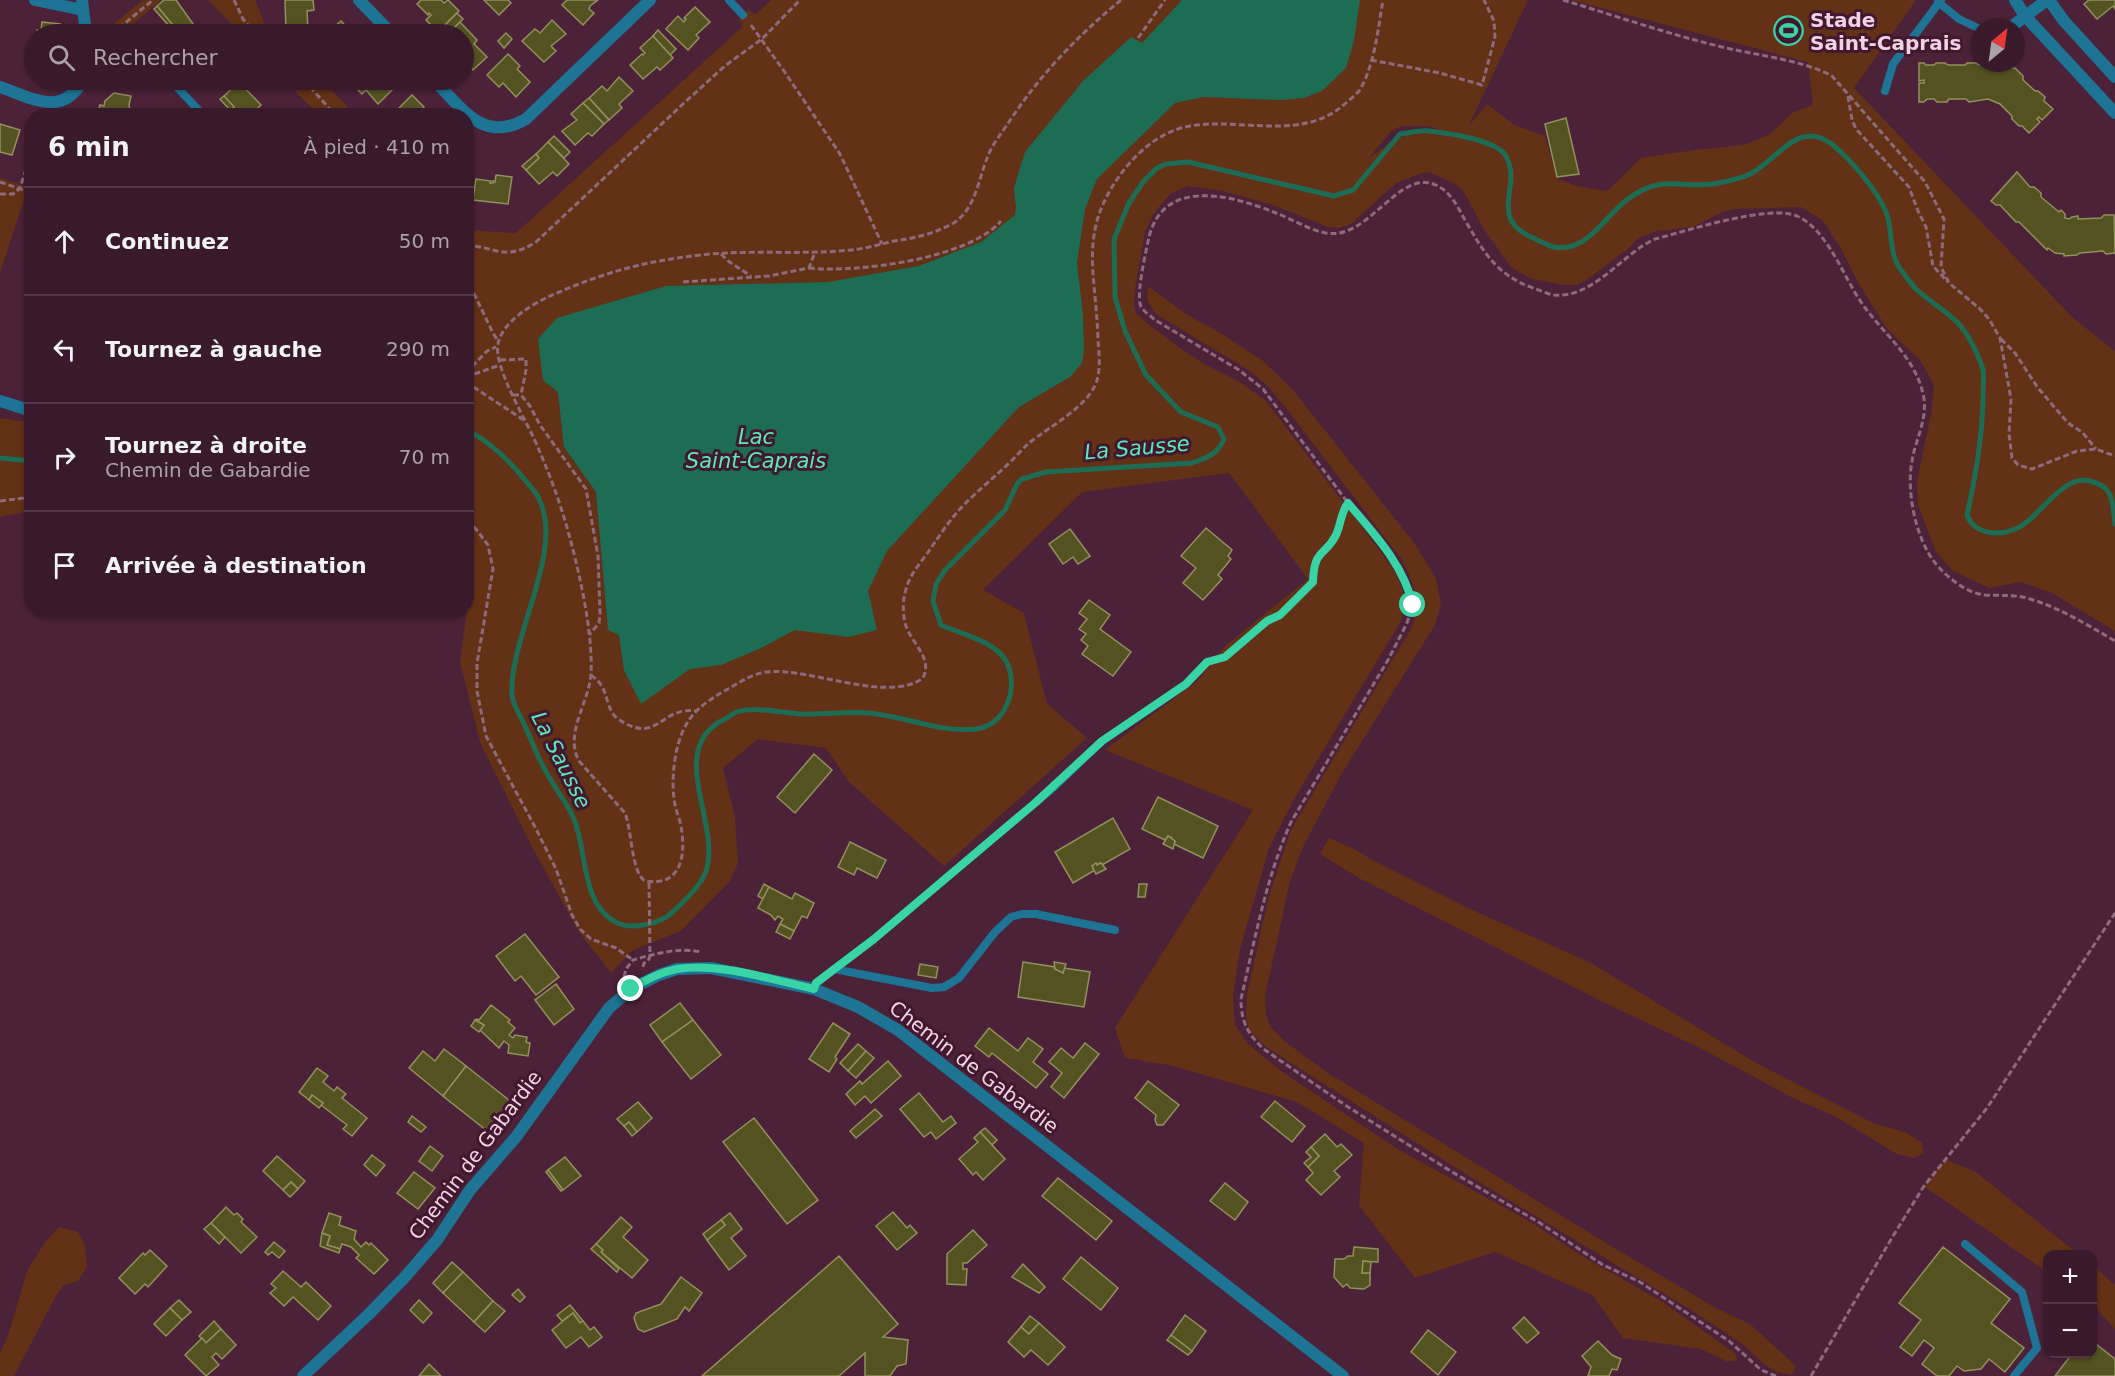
<!DOCTYPE html>
<html lang="fr">
<head>
<meta charset="utf-8">
<style>
	body { margin:0; font-family:"DejaVu Sans",sans-serif; background:#442737; color:#f1f3f6 }
	.controls { position:absolute; right:18px; bottom:18px; display:grid; overflow:hidden; border-radius:12px; box-shadow:0 2px 4px #0004 }
	.controls button { width:54px; height:54px; display:grid; place-items:center; padding:0; border:0; border-bottom:2px solid #533847; background:#391a2b; color:#f1f3f6; font:30px sans-serif }
	.compass { position:absolute; left:1971px; top:18px; width:54px; height:54px; border-radius:50%; background:#391a2b; box-shadow:0 2px 4px #0004; rotate:29deg }
	.stop { position:absolute; width:18px; height:18px; margin:-14px; border:4px solid #39d4a5; border-radius:50%; background:#fff }
	.stop.end { background:#39d4a5; border-color:#fff; box-shadow:0 2px 6px #0008 }
	.list { margin:0; padding:0; list-style:none }
	h2 { display:flex; justify-content:space-between; align-items:center; height:78px; margin:0; padding:0 24px; font-size:26px }
	h2 small { font-size:20px; font-weight:400; color:#aba1a9 }
	.list li { display:grid; grid-template-columns:39px 1fr auto; gap:18px; align-items:center; box-sizing:border-box; height:108px; padding:0 24px; border-top:2px solid #533847 }
	.list b { display:block; font-size:22px; white-space:nowrap }
	.list p { margin:0; font-size:20px; white-space:nowrap; color:#aba1a9 }
	.list em { font-size:20px; font-style:normal; color:#aba1a9 }
	.icon { flex:none; width:33px; height:33px; fill:none; stroke:currentColor; stroke-width:2; stroke-linecap:round; stroke-linejoin:round }
	.map { position:relative; flex:none; width:2115px; height:1376px; overflow:hidden }
	.search { position:absolute; background:#391a2b; box-shadow:0 2px 4px #0004; left:24px; top:24px; width:450px; height:66px; display:flex; align-items:center; gap:15px; box-sizing:border-box; padding:0 21px; border-radius:33px; color:#aba1a9; font-size:22px }
	.panel { position:absolute; background:#391a2b; box-shadow:0 2px 4px #0004; left:24px; top:108px; width:450px; height:510px; border-radius:24px }
	.map>svg:first-child { display:block }
</style>
</head>
<body>
<div class="map">
<svg width="2115" height="1376" viewBox="0 0 2115 1376">
	<rect width="100%" height="100%" fill="#4c2239"/>
	<!-- green -->
	<g fill="#633116" fill-rule="evenodd">
		<polygon points="143,0 161,0 121,34 101,34"/>
		<polygon points="208,0 255,0 266,27 274,34 241,34"/>
		<path d="M771 0H1528L1468 127 1487 104 1514 125 1545 136 1557 179 1577 186 1607 191 1641 158 1695 150 1743 145 1769 135 1792 113 1813 105 1808 62 1571 0H1916L1854 88 2073 318 2115 351V631L2052 593 2021 582 1989 588 1953 571 1936 552 1918 505 1917 481 1931 414 1934 385 1920 360 1887 329 1859 284 1839 245 1822 220 1801 207 1733 209 1722 212 1693 227 1657 231 1638 238 1630 247 1588 279 1577 285H1565L1532 279 1512 268 1483 228 1464 192 1455 184 1430 172 1422 173 1396 183 1351 224 1339 228 1328 227 1273 205 1223 191 1188 186 1170 194 1154 213 1145 232 1135 289 1134 305 1136 313 1148 324 1180 348 1206 365 1240 382 1266 401 1384 556C1400 579 1409 593 1401 621L1293 801 1269 848 1240 949 1233 996 1235 1025 1248 1044 1281 1071 1399 1150 1531 1222 1580 1255 1661 1301 1736 1354 1737 1361H1726L1701 1349 1623 1338 1592 1295 1495 1252 1415 1278 1359 1205 1364 1143 1297 1102 1169 1065 1125 1058 1115 1028 1253 810 1105 750 1196 682 1224 647 1308 579 1229 473 1082 492 983 590 1024 613 1047 704 1087 738 944 866 849 782 826 748 758 739 723 768 735 817 738 863 730 881 681 931 633 950 611 973 579 932 532 847 481 745 460 662 471 579 466 558 467 230 516 233 741 28 742 25 739 18 748 10 756 14ZM1401 126H1424L1437 128 1397 138 1369 158 1390 132Z"/>
		<polygon points="284,80 321,80 356,115 319,115"/>
		<polygon points="0,178 28,187 0,273"/>
		<path d="M1148 286 1186 314 1222 334 1263 361 1293 390 1415 544 1436 578 1441 604 1435 625 1342 773 1303 847 1290 881 1265 996 1266 1014 1270 1026 1284 1041 1331 1075 1611 1246 1716 1308 1750 1324 1796 1366 1792 1375 1776 1372 1763 1363 1741 1343 1691 1310 1453 1166 1266 1047 1249 1030 1246 1017 1247 994 1269 896 1291 830 1411 629C1422 600 1415 587 1402 560L1286 408 1268 386 1250 371 1156 314 1147 300Z"/>
		<polygon points="0,418 32,423 31,511 0,517"/>
		<polygon points="1329,838 1354,849 1378,863 1470,909 1591,963 1758,1064 1875,1124 1905,1132 1922,1143 1924,1153 1914,1158 1897,1154 1836,1117 1791,1097 1704,1050 1603,1002 1359,878 1320,854"/>
		<polygon points="1945,1159 1976,1172 2078,1254 2048,1254 2047,1272 1924,1186"/>
		<polygon points="59,1227 78,1232 85,1245 87,1267 78,1281 64,1285 56,1296 14,1376 0,1376 0,1353 8,1336 27,1271 43,1245"/>
		<polygon points="2093,1266 2115,1285 2115,1329 2093,1305"/>
	</g>
	<!-- water -->
	<polygon fill="#1c6d54" points="1182,0 1360,0 1354,41 1346,68 1322,91 1304,98 1281,100 1203,97 1175,103 1097,179 1085,209 1077,263 1083,315 1084,349 1082,363 1070,377 1019,407 887,551 868,591 877,630 848,637 795,630 759,649 721,665 690,669 641,704 624,670 619,635 608,630 596,492 564,447 558,392 543,380 538,339 557,318 666,286 828,282 919,266 981,242 1015,215 1016,208 1014,188 1025,152 1083,81 1131,37 1142,43"/>
	<g fill="none" stroke-linecap="round" stroke-linejoin="round">
		<!-- stream -->
		<g stroke="#1c6d54" stroke-width="5">
			<path d="M466 430C486 439 506 458 520 474 526 482 535 490 539 499 565 552 509 636 512 695 513 705 520 715 524 724 532 741 538 759 548 775 556 790 567 803 574 819 588 852 580 908 620 924 633 929 656 924 668 916 680 906 704 883 707 868 719 821 668 751 721 721 726 719 732 714 737 712 754 706 782 713 800 714 823 715 846 711 869 713 904 716 940 733 975 729 1006 727 1020 686 1006 661 995 641 961 634 941 625L933 601 936 584 945 570 1005 510 1017 484 1022 479 1046 472 1192 463C1208 457 1217 455 1224 439L1218 427 1181 412 1146 375 1125 331 1115 297 1114 239 1129 203 1143 182 1157 168 1166 164 1188 162 1334 196 1353 190 1400 134C1409 133 1420 130 1429 131 1447 133 1497 140 1506 156 1523 187 1487 216 1531 237 1538 240 1546 245 1554 247 1588 253 1605 215 1628 199 1662 174 1678 188 1712 184 1723 183 1736 179 1746 176 1776 164 1797 116 1833 145 1852 161 1881 194 1888 218 1892 235 1890 256 1901 270 1906 276 1910 283 1916 289 1929 301 1945 310 1958 323 1967 332 1980 357 1983 370 1984 377 1983 386 1983 394 1983 436 1976 475 1967 515 1971 525 1977 529 1987 532 1996 534 2006 533 2015 529 2038 521 2062 473 2090 481 2115 487 2112 502 2115 524"/>
			<polyline points="0,458 32,461"/>
		</g>
	</g>
	<!-- building -->
	<g fill="#535220" stroke="#91915d" stroke-width="1.5">
		<polygon points="164,0 176,0 196,28 188,34 172,34 166,28 172,24 157,6"/>
		<polygon points="285,0 313,0 314,10 307,11 308,29 313,34 290,34 286,31"/>
		<polygon points="421,0 441,0 444,3 448,0 459,11 438,32 426,20 431,15 429,13 428,15 417,4"/>
		<polygon points="484,0 508,0 511,3 499,15"/>
		<polygon points="567,0 598,0 590,6 589,9 594,13 583,25 562,5"/>
		<polygon points="2089,0 2115,0 2115,9 2113,6 2097,19 2084,4"/>
		<polygon points="157,6 172,24 169,26 154,9"/>
		<polygon points="695,7 710,22 696,35 699,38 688,50 666,29 678,16 684,22 686,19 684,18"/>
		<polygon points="457,13 463,19 448,34 442,28"/>
		<polygon points="552,20 566,34 551,46 556,51 544,62 522,41 535,29 540,33"/>
		<polygon points="341,21 352,33 350,34 326,34"/>
		<polygon points="42,22 60,24 59,32 41,30"/>
		<polygon points="460,22 477,40 474,44 487,57 473,70 464,61 464,34 456,34 452,30"/>
		<polygon points="37,30 59,32 59,34 37,34"/>
		<polygon points="658,30 676,49 670,55 653,36"/>
		<polygon points="506,33 512,39 504,48 498,41"/>
		<polygon points="653,36 673,58 660,70 657,67 643,79 630,65 642,54 643,55 645,53 640,48"/>
		<polygon points="508,54 520,66 517,69 530,82 516,97 503,83 499,87 487,75"/>
		<polygon points="1919,63 1924,63 1926,65 1934,65 1936,63 1945,63 1948,65 1965,65 1967,63 1976,63 1979,65 2002,63 2012,68 2015,68 2023,76 2023,80 2035,91 2038,91 2045,97 2044,101 2053,109 2042,120 2039,117 2037,119 2040,122 2029,133 2022,126 2019,126 2012,119 2012,116 2000,104 1988,99 1969,102 1966,99 1949,99 1947,102 1937,102 1934,99 1927,99 1924,102 1919,102 1919,83 1924,83 1924,80 1919,81"/>
		<polygon points="619,77 633,91 619,104 622,108 609,120 589,98 602,86 607,91"/>
		<polygon points="353,80 382,80 392,90 378,104 366,90 362,94 350,82"/>
		<polygon points="239,82 261,105 250,116 241,116 224,96"/>
		<polygon points="114,93 131,96 129,105 131,116 97,116 100,105 104,106 105,101"/>
		<polygon points="412,95 424,107 419,112 425,116 391,116"/>
		<polygon points="224,96 234,107 230,110 220,99"/>
		<polygon points="589,98 609,120 604,124 583,103"/>
		<polygon points="583,103 604,124 592,136 588,133 575,145 562,131 577,120 571,114"/>
		<polygon points="1566,118 1579,174 1557,177 1545,124"/>
		<polygon points="0,124 20,130 12,155 0,152"/>
		<polygon points="554,136 570,152 564,158 548,142"/>
		<polygon points="548,142 569,164 557,176 553,172 539,184 526,170 539,158 536,154"/>
		<polygon points="536,154 539,158 526,170 522,166"/>
		<polygon points="2017,172 2030,187 2034,187 2041,193 2041,197 2059,212 2061,210 2065,214 2065,218 2069,219 2072,217 2078,216 2078,219 2101,218 2104,215 2114,215 2115,253 2106,254 2103,251 2080,253 2077,255 2064,256 2064,254 2055,253 2048,248 2047,250 2019,222 2016,222 2000,205 1996,205 1991,201"/>
		<polygon points="496,175 512,177 508,204 473,200 476,179 491,181 490,183 493,183 493,181 495,182"/>
		<polygon points="1206,528 1232,550 1228,556 1231,559 1218,575 1222,579 1203,600 1183,583 1196,568 1181,556"/>
		<polygon points="1070,529 1090,556 1078,564 1073,557 1063,564 1049,544"/>
		<polygon points="1089,600 1110,615 1100,629 1131,652 1113,676 1082,654 1088,646 1081,640 1086,634 1079,629 1087,619 1079,613"/>
		<polygon points="814,754 832,770 795,813 777,797"/>
		<polygon points="1158,797 1218,826 1203,858 1174,844 1175,841 1171,840 1172,838 1168,836 1165,840 1142,829"/>
		<polygon points="1113,818 1130,849 1102,865 1101,863 1092,866 1095,870 1073,883 1055,852"/>
		<polygon points="1168,836 1175,841 1173,849 1163,844"/>
		<polygon points="850,842 886,860 877,878 857,868 854,875 838,867"/>
		<polygon points="1096,863 1097,865 1101,863 1106,869 1096,874 1092,866"/>
		<polygon points="764,884 769,887 763,899 758,896"/>
		<polygon points="1139,884 1147,884 1145,897 1138,897"/>
		<polygon points="769,887 792,899 795,893 814,903 807,918 802,916 794,931 780,924 783,919 778,916 775,920 771,915 758,908"/>
		<polygon points="780,924 794,931 790,939 776,932"/>
		<polygon points="525,934 559,977 536,995 521,976 515,981 496,956"/>
		<polygon points="1023,962 1055,967 1055,969 1063,973 1064,968 1090,972 1084,1007 1018,997"/>
		<polygon points="1054,962 1066,964 1063,973 1055,969"/>
		<polygon points="920,964 938,967 936,978 918,975"/>
		<polygon points="556,984 574,1009 554,1025 535,1000"/>
		<polygon points="680,1003 693,1020 662,1042 650,1025"/>
		<polygon points="491,1005 510,1020 508,1022 515,1028 509,1035 513,1038 515,1035 527,1037 526,1042 530,1043 528,1056 508,1053 509,1045 504,1041 499,1048 480,1030 484,1025 475,1020 477,1019 479,1020"/>
		<polygon points="475,1020 484,1025 479,1032 471,1026"/>
		<polygon points="693,1020 721,1055 691,1079 662,1042"/>
		<polygon points="833,1023 850,1034 835,1057 837,1059 829,1072 809,1059"/>
		<polygon points="989,1028 1018,1051 1028,1038 1043,1049 1033,1062 1048,1074 1036,1088 992,1053 989,1057 975,1046"/>
		<polygon points="1085,1043 1099,1054 1064,1098 1051,1087 1062,1073 1049,1062 1061,1048 1073,1058"/>
		<polygon points="858,1044 866,1051 848,1071 840,1063"/>
		<polygon points="444,1049 466,1066 443,1096 409,1068 423,1051 435,1061"/>
		<polygon points="866,1051 874,1058 856,1078 848,1071"/>
		<polygon points="888,1061 901,1076 871,1103 865,1096 855,1105 846,1094 860,1081 862,1084"/>
		<polygon points="466,1066 514,1104 491,1134 443,1096"/>
		<polygon points="317,1068 328,1076 323,1082 334,1091 337,1087 346,1094 342,1098 367,1118 352,1136 343,1129 347,1125 321,1105 323,1103 312,1095 309,1100 299,1092"/>
		<polygon points="1148,1081 1179,1105 1163,1125 1157,1125 1155,1120 1156,1115 1135,1098"/>
		<polygon points="919,1093 943,1122 951,1116 956,1123 936,1139 931,1132 924,1137 900,1109"/>
		<polygon points="312,1095 323,1103 319,1108 309,1100"/>
		<polygon points="1275,1101 1305,1126 1292,1142 1261,1117"/>
		<polygon points="638,1102 652,1118 637,1132 629,1122 624,1126 617,1119"/>
		<polygon points="875,1109 882,1116 856,1138 850,1131"/>
		<polygon points="412,1116 426,1127 421,1132 408,1122"/>
		<polygon points="754,1118 818,1200 787,1224 723,1142"/>
		<polygon points="629,1122 637,1132 632,1136 624,1126"/>
		<polygon points="985,1128 997,1140 992,1145 980,1132"/>
		<polygon points="980,1132 1005,1159 983,1180 976,1172 973,1175 959,1159 978,1142 974,1138"/>
		<polygon points="1325,1134 1337,1147 1341,1144 1352,1155 1334,1171 1340,1177 1321,1195 1306,1180 1313,1173 1308,1167 1319,1156 1311,1147"/>
		<polygon points="430,1146 443,1156 432,1171 419,1161"/>
		<polygon points="1311,1147 1319,1156 1308,1167 1304,1163 1311,1157 1306,1152"/>
		<polygon points="372,1155 385,1165 376,1176 364,1165"/>
		<polygon points="277,1156 305,1181 298,1189 291,1182 283,1190 263,1171"/>
		<polygon points="565,1157 581,1176 563,1190 548,1170"/>
		<polygon points="548,1170 563,1190 561,1191 546,1172"/>
		<polygon points="414,1172 435,1188 418,1209 397,1193"/>
		<polygon points="1058,1178 1112,1221 1096,1240 1042,1196"/>
		<polygon points="291,1182 298,1189 290,1197 283,1190"/>
		<polygon points="1225,1183 1248,1202 1235,1220 1210,1201"/>
		<polygon points="226,1207 234,1215 237,1213 243,1219 241,1222 257,1237 241,1253 211,1223"/>
		<polygon points="893,1212 907,1228 910,1225 917,1233 897,1250 876,1226"/>
		<polygon points="329,1213 341,1217 339,1225 356,1231 354,1239 361,1247 366,1242 369,1245 371,1243 388,1260 374,1274 356,1258 359,1255 351,1247 342,1244 340,1249 327,1245 330,1236 322,1233"/>
		<polygon points="730,1213 742,1229 731,1238 746,1256 729,1270 707,1240 725,1225 721,1220"/>
		<polygon points="621,1217 632,1227 623,1237 648,1260 632,1278 601,1252 603,1250 596,1244"/>
		<polygon points="721,1220 725,1225 707,1240 703,1234"/>
		<polygon points="211,1223 225,1237 219,1244 204,1229"/>
		<polygon points="973,1230 987,1245 967,1263 963,1263 963,1269 967,1269 966,1285 947,1284 947,1254"/>
		<polygon points="322,1233 330,1236 327,1245 340,1249 339,1253 320,1246"/>
		<polygon points="274,1242 285,1251 279,1258 272,1252 268,1255 265,1252"/>
		<polygon points="596,1244 603,1250 601,1252 619,1269 617,1272 591,1249"/>
		<polygon points="1354,1247 1378,1249 1378,1262 1363,1261 1362,1273 1370,1273 1370,1285 1364,1289 1350,1288 1347,1284 1343,1287 1334,1277 1335,1259 1344,1259 1348,1256 1353,1256"/>
		<polygon points="1943,1247 2010,1299 1991,1323 2024,1348 2005,1372 1989,1359 1981,1369 1964,1371 1957,1366 1949,1376 1937,1376 1922,1364 1934,1348 1924,1340 1912,1356 1900,1347 1921,1320 1899,1303"/>
		<polygon points="150,1250 167,1266 148,1287 145,1284 135,1294 119,1278 143,1253 145,1255"/>
		<polygon points="839,1256 898,1324 883,1337 908,1340 906,1364 897,1366 890,1376 865,1376 865,1353 839,1376 702,1376"/>
		<polygon points="1081,1257 1118,1288 1101,1310 1063,1279"/>
		<polygon points="1363,1261 1371,1262 1370,1273 1362,1273"/>
		<polygon points="452,1262 463,1272 443,1293 433,1283"/>
		<polygon points="1023,1264 1045,1287 1039,1293 1012,1277"/>
		<polygon points="283,1271 301,1287 306,1282 331,1306 318,1320 293,1297 284,1306 270,1293 276,1288 271,1284"/>
		<polygon points="463,1272 493,1301 474,1322 443,1293"/>
		<polygon points="681,1277 702,1293 689,1311 685,1307 677,1319 644,1332 638,1329 634,1318 636,1313 661,1304"/>
		<polygon points="518,1289 525,1297 520,1302 512,1295"/>
		<polygon points="179,1300 191,1312 182,1320 170,1308"/>
		<polygon points="419,1300 432,1313 423,1323 410,1310"/>
		<polygon points="493,1301 505,1311 485,1332 474,1322"/>
		<polygon points="570,1305 583,1321 580,1323 573,1313 562,1321 557,1315"/>
		<polygon points="170,1308 182,1320 166,1336 154,1324"/>
		<polygon points="573,1313 580,1323 583,1321 590,1330 594,1327 602,1337 589,1347 581,1337 566,1348 552,1330"/>
		<polygon points="1185,1315 1206,1331 1192,1351 1171,1335"/>
		<polygon points="1030,1316 1039,1323 1029,1334 1021,1327"/>
		<polygon points="1524,1317 1539,1333 1527,1343 1513,1328"/>
		<polygon points="214,1321 221,1329 206,1343 199,1336"/>
		<polygon points="1039,1323 1065,1347 1048,1365 1031,1350 1024,1357 1008,1342 1021,1327 1029,1334"/>
		<polygon points="221,1329 236,1345 222,1359 216,1353 212,1357 219,1365 206,1376 185,1355 202,1338 206,1343"/>
		<polygon points="1428,1330 1456,1352 1438,1375 1411,1352"/>
		<polygon points="1171,1335 1192,1351 1188,1355 1167,1340"/>
		<polygon points="1598,1341 1612,1355 1621,1359 1617,1370 1612,1369 1609,1376 1588,1376 1591,1367 1582,1356"/>
		<polygon points="2092,1341 2115,1359 2115,1376 2055,1376 2072,1354 2092,1354"/>
		<polygon points="429,1364 441,1376 419,1376"/>
	</g>
	<g fill="none" stroke-linecap="round" stroke-linejoin="round">
		<!-- path -->
		<g stroke="#8e6a7d" stroke-width="3" stroke-dasharray="6 3" stroke-linecap="butt">
			<polyline points="234,0 243,19 255,34"/>
			<path d="M1121 0C1077 36 1038 77 1007 125 1000 135 992 145 988 156 978 179 976 210 952 224 933 234 915 238 894 241 882 244 871 247 859 249 807 256 753 249 701 255 644 261 602 273 550 296 531 305 502 322 498 344 493 368 530 426 539 450 552 480 563 511 571 542 581 580 593 635 591 674 589 703 564 733 579 761L625 813C632 830 631 872 645 881 682 887 686 855 681 826 679 817 675 808 674 799 671 774 675 737 692 716 701 705 715 696 728 689 740 682 752 674 766 672 810 667 888 704 923 678 933 658 912 644 906 626 901 609 903 591 912 575 917 566 925 557 931 548 940 535 949 521 960 509 974 494 990 481 1005 467 1014 459 1021 450 1029 443 1049 427 1087 407 1096 383 1101 370 1099 353 1098 340 1096 269 1076 229 1127 166 1143 147 1165 130 1190 126 1241 117 1304 143 1347 102 1352 98 1358 93 1361 88 1375 62 1378 29 1383 0"/>
			<path d="M1563 0C1616 16 1668 34 1722 47 1755 55 1803 60 1832 76L1925 182 1944 219 1941 267 1949 283 1980 309 1989 319 2000 338 2011 399 2009 434 2012 458 2018 465 2032 469 2077 451 2096 449 2115 456"/>
			<polyline points="751,25 784,71 840,154 882,244"/>
			<polyline points="112,34 153,0"/>
			<polyline points="1138,38 1165,0"/>
			<polyline points="1371,60 1440,73 1482,85 1495,37 1494,21 1484,0"/>
			<polyline points="304,80 336,116"/>
			<polyline points="1848,96 1852,120 1856,129 1909,187 1918,211 1926,227 1933,266 1948,282"/>
			<polyline points="0,182 32,193"/>
			<polyline points="0,194 13,194 20,188 32,150"/>
			<path d="M466 245C499 248 505 261 536 242L684 103 726 65 762 39 800 0"/>
			<polyline points="721,254 728,261 751,276"/>
			<path d="M809 268C857 273 968 259 1001 221"/>
			<polyline points="466,277 493,333 498,341"/>
			<polyline points="683,282 769,276 809,268 815,252"/>
			<polyline points="2001,339 2015,353 2038,388 2068,423 2082,432 2096,449"/>
			<polyline points="500,360 526,359 526,370 521,395"/>
			<polyline points="466,373 487,351 496,347"/>
			<polyline points="466,377 500,365"/>
			<polyline points="466,382 525,421"/>
			<polyline points="513,395 521,395 530,406 540,425 586,489 598,556 600,613 599,623 589,635"/>
			<polyline points="0,501 32,497"/>
			<polyline points="466,522 475,528 488,545 493,569 477,663 477,691 486,736 535,827 556,869 572,915 580,929 591,939 616,948 633,960"/>
			<path d="M1217 659 1225 657 1267 621 1280 615 1313 581C1314 548 1325 557 1336 535 1341 524 1341 512 1348 503"/>
			<path d="M591 675C594 678 599 681 601 685 608 695 607 711 618 719 658 746 660 706 696 711"/>
			<polyline points="643,967 644,963 648,961 650,956 649,882"/>
			<path d="M624 977 626 969 633 960C653 954 680 947 701 952"/>
			<path d="M1776 1376 1761 1370 1729 1341 1640 1282 1603 1265 1540 1223 1452 1172 1348 1107 1265 1050C1248 1035 1241 1022 1241 999 1255 939 1266 878 1291 822L1388 660 1407 623 1413 605 1409 588 1391 554 1348 503 1263 389 1239 370 1155 320C1150 315 1142 311 1140 304 1137 290 1146 251 1149 237 1164 176 1234 196 1276 213 1292 219 1309 230 1326 233 1369 241 1398 168 1436 185 1451 192 1457 206 1465 220 1483 251 1496 275 1533 288 1540 290 1547 294 1554 295 1593 299 1623 253 1655 239 1687 231 1768 204 1797 216 1806 220 1815 228 1821 236 1839 258 1849 287 1866 309 1888 338 1918 361 1924 399 1927 421 1915 441 1912 461 1906 492 1916 540 1936 564 1948 578 1966 593 1985 595 2001 596 2015 594 2030 599 2060 608 2088 625 2115 641"/>
			<polyline points="1811,1376 1893,1236 1924,1186 1987,1108 2115,913"/>
		</g>
		<!-- service -->
		<g stroke="#1d7494" stroke-width="8">
			<polyline points="729,0 743,15"/>
			<polyline points="1938,2 1959,19 1980,29"/>
			<polyline points="167,80 175,85 204,116"/>
			<polyline points="1885,91 1893,64 1941,0"/>
			<polyline points="834,969 932,988 944,987 959,978 995,932 1011,917 1022,914 1036,914 1115,930"/>
			<polyline points="814,989 816,983 874,939 1053,788 1102,741 1186,684 1207,662"/>
			<polyline points="1965,1244 2022,1292 2037,1348 2014,1376"/>
		</g>
		<!-- minor -->
		<g stroke="#1d7494" stroke-width="12">
			<polyline points="35,0 83,10"/>
			<polyline points="82,0 86,34"/>
			<polyline points="359,0 392,34"/>
			<polyline points="2049,0 2064,21 2115,77"/>
			<polyline points="2015,24 2047,0"/>
			<path d="M434 80C462 108 483 144 526 119L650 0"/>
			<path d="M0 87C32 98 62 118 83 80"/>
			<polyline points="0,401 32,411"/>
			<polyline points="303,1376 369,1314 404,1278 437,1240 470,1190 516,1137 609,1008 631,989 659,975 677,969 711,968 814,989 858,1007 898,1030 1343,1376"/>
		</g>
		<!-- tertiary -->
		<polyline stroke="#1d7494" stroke-width="12" points="2015,0 2025,16 2115,113"/>
	</g>
	<g fill="none" stroke-linecap="round" stroke-linejoin="round">
		<!-- route -->
		<path stroke="#39d4a5" stroke-width="8" d="M631 989C645 980 661 972 677 969 717 962 774 980 814 989L816 983 874 939 1035 803 1102 741 1186 684 1207 662 1225 657 1267 621 1280 615 1313 582C1314 548 1325 557 1336 535 1341 524 1341 512 1348 503 1375 535 1403 564 1413 605"/>
	</g>
	<!-- icons -->
	<defs>
		<symbol id="stadium-ring" viewBox="-11 -11 22 22"><circle r="9.5" fill="#41182f" stroke="#39d4a5" stroke-width="1.5"/><path d="M0-5a6.5 5 0 1 0 0 10a6.5 5 0 1 0 0-10ZM-3.5-1.8h7v3.6h-7Z" fill="#39d4a5"/></symbol>
	</defs>
	<g fill-rule="evenodd">
		<use href="#stadium-ring" x="1772" y="14" width="33" height="33"/>
	</g>
	<g text-anchor="middle" stroke-width="6" stroke-linejoin="round" paint-order="stroke">
		<!-- poi labels -->
		<g font-size="20" font-weight="bold" fill="#efd3e0" stroke="#41182f" text-anchor="start">
			<text x="1810" y="27">Stade<tspan x="1810" dy="23">Saint-Caprais</tspan></text>
		</g>
		<!-- street labels -->
		<g font-size="20" fill="#efd3e0" stroke="#41182f">
			<text transform="translate(974 1067) rotate(37)" y="7">Chemin de Gabardie</text>
			<text transform="translate(475 1155) rotate(-53)" y="7">Chemin de Gabardie</text>
		</g>
		<!-- water labels -->
		<g font-size="21" font-style="italic" fill="#5ce9ba" stroke="#41182f">
			<text x="756" y="444">Lac<tspan x="756" dy="24">Saint-Caprais</tspan></text>
			<text transform="translate(1137 448) rotate(-5)" y="7">La Sausse</text>
			<text transform="translate(561 760) rotate(63)" y="7">La Sausse</text>
		</g>
	</g>
</svg>
<div class="controls">
<button>+</button>
<button>−</button>
</div>
<svg class="compass" viewBox="-18 -18 36 36"><path d="M0-13l5 13h-10z" fill="#e53935"/><path d="M0 13l5-13h-10z" fill="#aba1a9"/></svg>
<div class="stop" style="left:1413px;top:605px"></div>
<div class="stop end" style="left:631px;top:989px"></div>
<div class="search"><svg class="icon" aria-label="search" viewBox="0 0 24 24"><circle cx="10" cy="10" r="6"/><path d="M15 15l6 6"/></svg>Rechercher</div>
<section class="panel">
<h2>6 min<small>À pied · 410 m</small></h2>
<ul class="list">
<li><svg class="icon" aria-label="ahead" viewBox="0 0 24 24"><path d="M12 20V5M6 11l6-6 6 6"/></svg><div><b>Continuez</b></div><em>50 m</em></li>
<li><svg class="icon" aria-label="left" viewBox="0 0 24 24"><path d="M17 20v-9H6M10 6l-5 5 5 5"/></svg><div><b>Tournez à gauche</b></div><em>290 m</em></li>
<li><svg class="icon" aria-label="right" viewBox="0 0 24 24"><path d="M7 20v-9h11M14 6l5 5-5 5"/></svg><div><b>Tournez à droite</b><p>Chemin de Gabardie</p></div><em>70 m</em></li>
<li><svg class="icon" aria-label="arrive" viewBox="0 0 24 24"><path d="M6 21V4h12l-3 4 3 4H6"/></svg><div><b>Arrivée à destination</b></div></li>
</ul>
</section>
</div>
</body>
</html>
